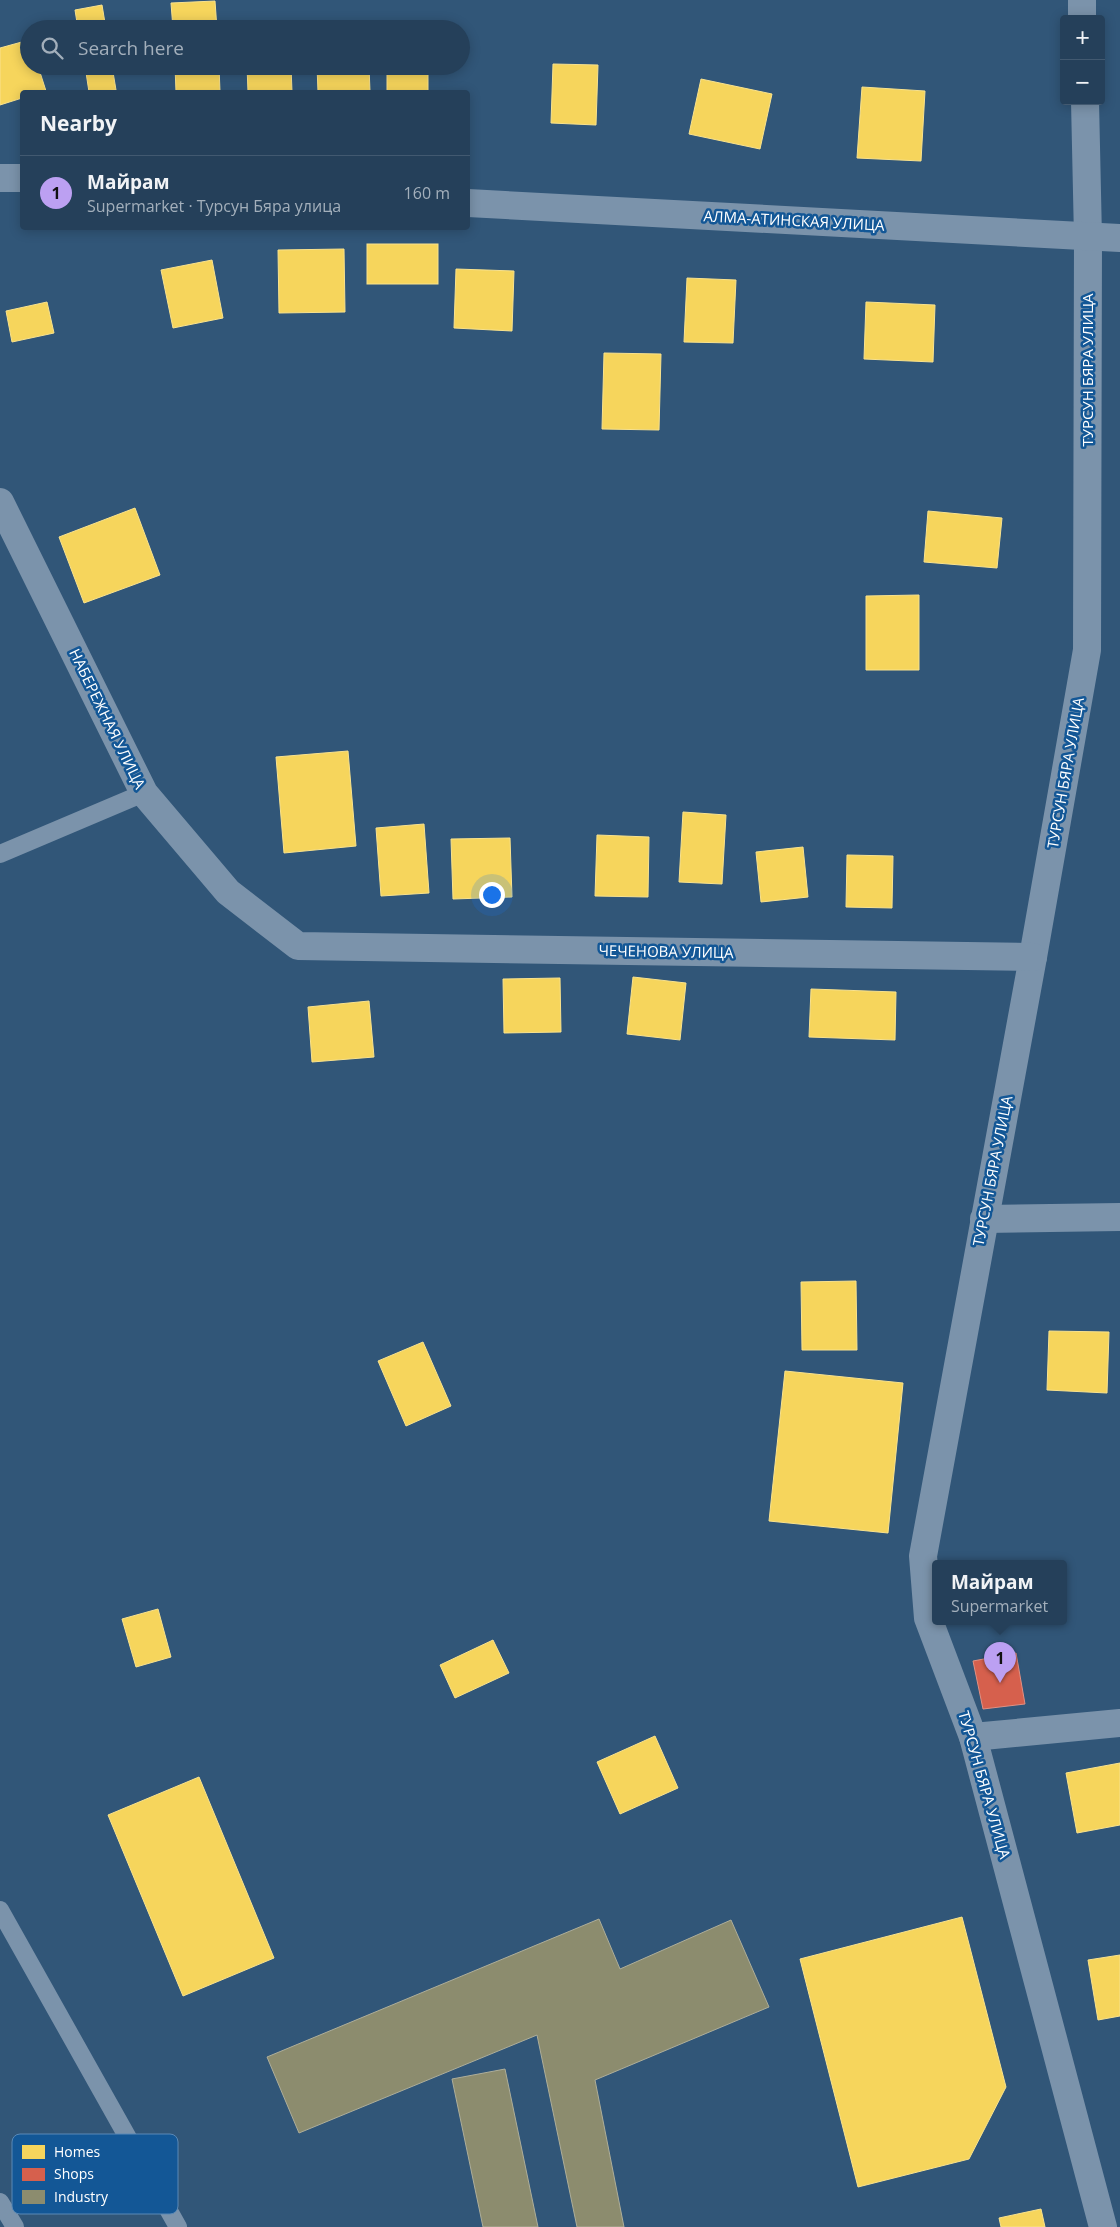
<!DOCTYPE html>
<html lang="en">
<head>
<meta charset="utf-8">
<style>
	body { margin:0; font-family:"Open Sans",sans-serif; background:#2d4760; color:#f1f3f6 }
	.controls { position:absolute; right:15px; top:15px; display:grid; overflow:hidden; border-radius:5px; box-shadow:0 2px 12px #0003 }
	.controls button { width:45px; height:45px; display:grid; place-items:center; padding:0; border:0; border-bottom:1px solid #425970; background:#25405a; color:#f1f3f6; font:25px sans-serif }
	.you { position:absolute; left:491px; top:894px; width:18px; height:18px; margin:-12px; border:4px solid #fff; border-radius:50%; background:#1a73e8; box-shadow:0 0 0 8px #1a73e833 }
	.badge { display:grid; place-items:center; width:32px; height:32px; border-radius:50%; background:#bca0f2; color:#111; font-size:16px; font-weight:700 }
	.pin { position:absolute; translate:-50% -41px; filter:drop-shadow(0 1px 2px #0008) }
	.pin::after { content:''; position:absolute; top:26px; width:18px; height:15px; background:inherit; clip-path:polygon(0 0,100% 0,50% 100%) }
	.popup { position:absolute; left:932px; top:1560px; width:135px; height:65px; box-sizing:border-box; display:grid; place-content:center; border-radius:5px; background:#25405a; filter:drop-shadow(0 1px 4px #0005); font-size:16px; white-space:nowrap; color:#a3afbb }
	.popup b { font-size:19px; color:#f1f3f6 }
	.popup::after { content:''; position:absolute; left:50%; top:100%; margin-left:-10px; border:10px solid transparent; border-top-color:#25405a }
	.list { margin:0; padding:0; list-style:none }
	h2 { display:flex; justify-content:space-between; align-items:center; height:65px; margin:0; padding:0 20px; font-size:21px }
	h2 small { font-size:16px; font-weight:400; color:#a3afbb }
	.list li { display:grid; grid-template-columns:32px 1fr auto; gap:15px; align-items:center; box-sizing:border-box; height:75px; padding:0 20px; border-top:1px solid #425970 }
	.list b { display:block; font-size:19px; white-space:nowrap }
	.list p { margin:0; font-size:16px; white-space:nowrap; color:#a3afbb }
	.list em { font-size:16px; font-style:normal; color:#a3afbb }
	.icon { flex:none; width:28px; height:28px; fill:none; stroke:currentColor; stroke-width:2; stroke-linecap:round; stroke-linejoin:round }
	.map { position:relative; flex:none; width:1120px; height:2227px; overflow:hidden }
	.search { position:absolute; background:#25405a; box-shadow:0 2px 12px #0003; left:20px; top:20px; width:450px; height:55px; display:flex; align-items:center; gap:12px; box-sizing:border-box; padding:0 18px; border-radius:28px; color:#a3afbb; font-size:19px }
	.panel { position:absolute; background:#25405a; box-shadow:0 2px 12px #0003; left:20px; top:90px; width:450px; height:140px; border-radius:5px }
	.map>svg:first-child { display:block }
</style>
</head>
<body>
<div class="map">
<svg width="1120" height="2227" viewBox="0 0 1120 2227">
	<rect width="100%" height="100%" fill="#315678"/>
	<!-- homes -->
	<g fill="#f6d55c" stroke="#f9e28d">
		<polygon points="215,1 217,29 173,29 171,3"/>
		<polygon points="102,5 106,29 78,29 75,10"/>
		<polygon points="29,40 29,66 38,66 46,91 22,92 22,98 0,105 0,48"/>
		<polygon points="553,64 598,65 596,125 551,123"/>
		<polygon points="85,66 112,66 116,90 89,92"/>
		<polygon points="175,66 219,66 220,92 176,92"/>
		<polygon points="247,66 291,66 292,92 248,92"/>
		<polygon points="317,66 369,66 370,92 318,92"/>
		<rect x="387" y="66" width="41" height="26"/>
		<polygon points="701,79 772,94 760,149 689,134"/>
		<polygon points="862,87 925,91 921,161 857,158"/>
		<rect x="367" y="244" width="71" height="40"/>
		<polygon points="344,249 345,312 279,313 278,250"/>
		<polygon points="212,260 223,318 173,328 161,270"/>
		<polygon points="456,269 514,271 512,331 454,328"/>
		<polygon points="687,278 736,280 733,343 684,342"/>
		<polygon points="47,302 54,333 12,342 6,311"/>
		<polygon points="866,302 935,305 933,362 864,359"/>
		<polygon points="604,353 661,354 659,430 602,429"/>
		<polygon points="135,508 160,575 84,603 59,537"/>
		<polygon points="928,511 1002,518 997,568 924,562"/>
		<polygon points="919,595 919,670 866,670 866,596"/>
		<polygon points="348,751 356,846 284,853 276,757"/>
		<polygon points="683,812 726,815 722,884 679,882"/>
		<polygon points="424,824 429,893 381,896 376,828"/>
		<polygon points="597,835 649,837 648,897 595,896"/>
		<polygon points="510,838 512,897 453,899 451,839"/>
		<polygon points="803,847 808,897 761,902 756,852"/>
		<polygon points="847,855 893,856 892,908 846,907"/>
		<polygon points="633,977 686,983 680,1040 627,1034"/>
		<polygon points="560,978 561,1032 504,1033 503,979"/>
		<polygon points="811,989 896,992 895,1040 809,1037"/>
		<polygon points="369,1001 374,1057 312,1062 308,1007"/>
		<polygon points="856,1281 857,1350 802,1350 801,1282"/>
		<polygon points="1049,1331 1109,1332 1107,1393 1047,1390"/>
		<polygon points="423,1342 451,1406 406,1426 378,1361"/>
		<polygon points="785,1371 903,1383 888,1533 769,1521"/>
		<polygon points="158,1609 171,1657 136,1667 122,1619"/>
		<polygon points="493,1640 509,1673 455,1698 440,1665"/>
		<polygon points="655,1736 678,1788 620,1814 597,1762"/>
		<polygon points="1120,1763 1120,1825 1077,1833 1066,1773"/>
		<polygon points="199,1777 274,1958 183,1996 108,1815"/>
		<polygon points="962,1917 1006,2087 969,2159 858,2187 800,1959"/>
		<polygon points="1120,1955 1120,2016 1098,2020 1088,1960"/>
		<polygon points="1041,2209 1045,2227 1001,2227 999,2218"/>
	</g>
	<!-- shops -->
	<polygon fill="#d6604d" stroke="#e29082" points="1016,1653 1025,1704 983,1709 973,1661"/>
	<!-- industry -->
	<g fill="#8c8c6e" stroke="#aeae9a">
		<polygon points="599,1919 620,1969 731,1920 769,2007 595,2080 624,2227 577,2227 537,2035 299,2133 267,2057"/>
		<polygon points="505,2069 538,2227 483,2227 452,2079"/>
	</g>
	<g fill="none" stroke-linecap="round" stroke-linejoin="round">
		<!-- service -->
		<g stroke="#7b93ab" stroke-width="18">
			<polyline points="0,854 144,793"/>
			<polyline points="0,1910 178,2227"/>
			<polyline points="0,2202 15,2227"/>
		</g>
		<!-- minor -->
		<g stroke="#7b93ab" stroke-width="28">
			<polyline points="1082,0 1082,19"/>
			<polyline points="1085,101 1088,238 1087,650 1033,957 923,1556 928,1618 973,1737 1103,2227"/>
			<polyline points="0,178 22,178"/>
			<polyline points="468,203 1120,238"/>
			<polyline points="0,502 144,793 228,892 298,946 1033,957"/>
			<polyline points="984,1219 1120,1217"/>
			<polyline points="973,1737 1120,1723"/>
		</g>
	</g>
	<g text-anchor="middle" stroke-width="5" stroke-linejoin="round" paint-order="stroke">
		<!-- street labels -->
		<g font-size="15" fill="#fff" stroke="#135796">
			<text transform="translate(794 221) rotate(3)" y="5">АЛМА-АТИНСКАЯ УЛИЦА</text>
			<text transform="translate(1088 370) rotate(-90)" y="5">ТУРСУН БЯРА УЛИЦА</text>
			<text transform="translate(107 719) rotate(64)" y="5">НАБЕРЕЖНАЯ УЛИЦА</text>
			<text transform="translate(1066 773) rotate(-80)" y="5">ТУРСУН БЯРА УЛИЦА</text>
			<text transform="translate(666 952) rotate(1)" y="5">ЧЕЧЕНОВА УЛИЦА</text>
			<text transform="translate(993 1171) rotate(-79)" y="5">ТУРСУН БЯРА УЛИЦА</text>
			<text transform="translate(984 1785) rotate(74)" y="5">ТУРСУН БЯРА УЛИЦА</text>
		</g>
	</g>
	<!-- legend -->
	<rect x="12" y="2134" width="166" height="80" rx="8" fill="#135796" stroke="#5a89b6" stroke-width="1"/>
	<rect x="22" y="2145" width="23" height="14" fill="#f6d55c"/>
	<rect x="22" y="2168" width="23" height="13" fill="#d6604d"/>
	<rect x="22" y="2190" width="23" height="14" fill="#8c8c6e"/>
	<g font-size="14" fill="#fff">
		<text x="54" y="2157">Homes</text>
		<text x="54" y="2179">Shops</text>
		<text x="54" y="2202">Industry</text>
	</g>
</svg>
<div class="controls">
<button>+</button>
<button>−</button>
</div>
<div class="you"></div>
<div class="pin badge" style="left:1000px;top:1683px">1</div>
<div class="popup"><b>Майрам</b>Supermarket</div>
<div class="search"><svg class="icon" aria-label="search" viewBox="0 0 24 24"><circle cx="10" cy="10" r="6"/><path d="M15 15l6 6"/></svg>Search here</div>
<section class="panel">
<h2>Nearby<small></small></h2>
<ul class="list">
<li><span class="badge">1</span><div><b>Майрам</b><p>Supermarket · Турсун Бяра улица</p></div><em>160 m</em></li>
</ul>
</section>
</div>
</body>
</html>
